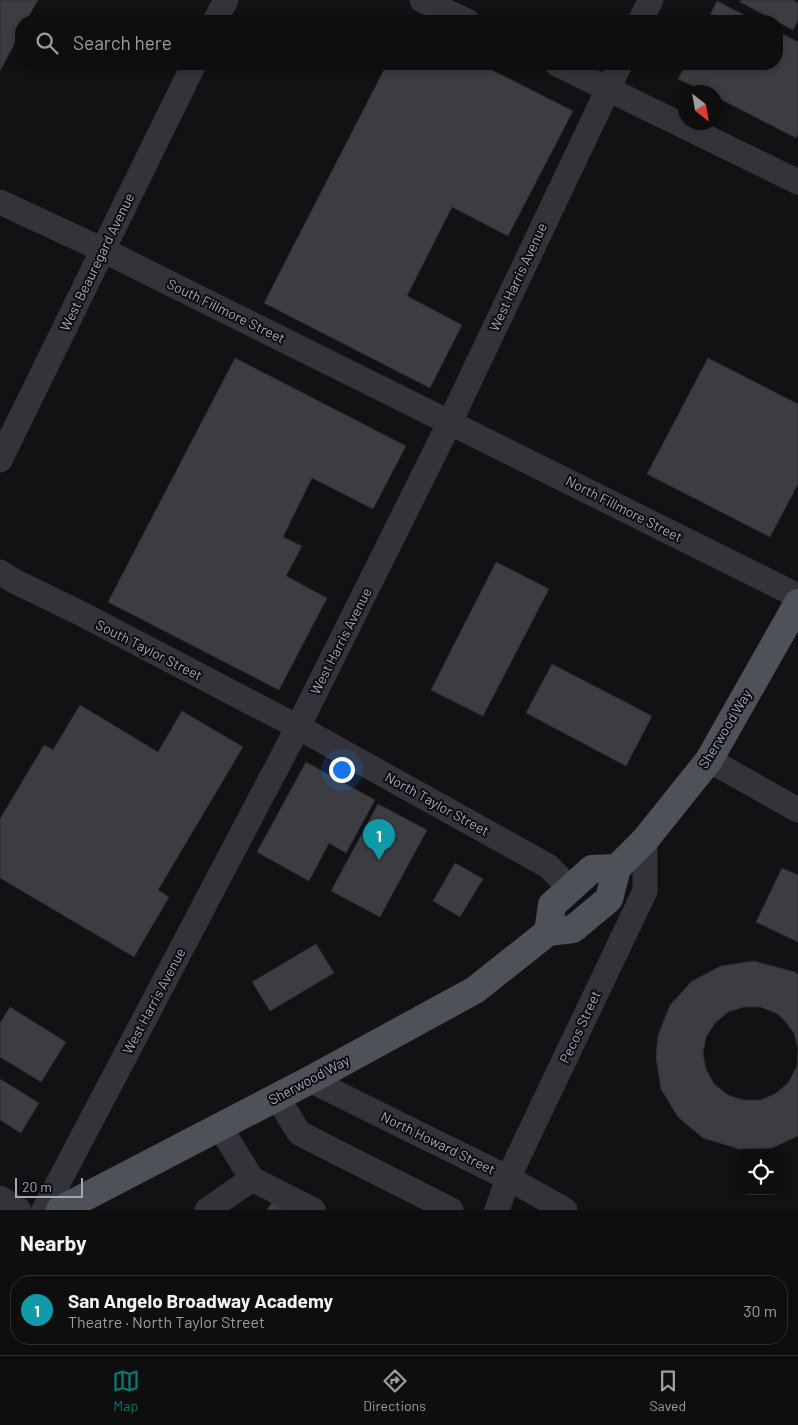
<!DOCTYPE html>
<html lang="en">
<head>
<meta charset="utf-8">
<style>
	body { margin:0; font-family:Barlow,sans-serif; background:#171718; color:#f1f3f6 }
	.controls { position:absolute; right:15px; bottom:15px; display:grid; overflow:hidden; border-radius:10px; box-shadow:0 2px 8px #0003 }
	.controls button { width:45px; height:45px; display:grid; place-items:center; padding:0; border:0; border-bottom:1px solid #2e2e2f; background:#0e0e0f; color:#f1f3f6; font:25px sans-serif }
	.compass { position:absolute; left:678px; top:85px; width:45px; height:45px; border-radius:50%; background:#0e0e0f; box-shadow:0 2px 8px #0003; rotate:149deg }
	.scale { position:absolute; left:15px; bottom:12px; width:68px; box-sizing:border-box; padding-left:5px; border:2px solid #a3a8b6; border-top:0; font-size:14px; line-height:18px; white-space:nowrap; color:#a3a8b6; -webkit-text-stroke:4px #0d0d0f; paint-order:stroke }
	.you { position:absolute; left:341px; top:769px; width:18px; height:18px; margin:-12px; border:4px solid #fff; border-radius:50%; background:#1a73e8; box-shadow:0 0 0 8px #1a73e833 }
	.badge { display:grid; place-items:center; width:32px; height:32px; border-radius:50%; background:#0f766e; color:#fff; font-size:16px; font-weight:700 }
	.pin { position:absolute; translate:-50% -41px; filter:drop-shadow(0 1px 2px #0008) }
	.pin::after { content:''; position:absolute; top:26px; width:18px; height:15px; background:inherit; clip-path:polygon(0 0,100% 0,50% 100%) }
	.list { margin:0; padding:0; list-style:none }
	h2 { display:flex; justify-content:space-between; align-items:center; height:65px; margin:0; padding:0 20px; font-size:21px }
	h2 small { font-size:16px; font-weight:400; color:#9b9c9e }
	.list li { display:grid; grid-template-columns:32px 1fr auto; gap:15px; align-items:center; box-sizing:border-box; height:70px; margin:0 10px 10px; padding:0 10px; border:1px solid #2e2e2f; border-radius:20px }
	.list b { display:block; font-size:19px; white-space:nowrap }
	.list p { margin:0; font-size:16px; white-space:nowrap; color:#9b9c9e }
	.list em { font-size:16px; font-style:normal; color:#9b9c9e }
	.icon { flex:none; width:28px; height:28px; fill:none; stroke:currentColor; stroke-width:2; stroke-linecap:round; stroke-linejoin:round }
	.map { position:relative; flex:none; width:798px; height:1210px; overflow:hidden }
	.search { position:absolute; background:#0e0e0f; box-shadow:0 2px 8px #0003; left:15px; right:15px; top:15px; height:55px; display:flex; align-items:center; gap:12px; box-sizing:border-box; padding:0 18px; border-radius:20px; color:#9b9c9e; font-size:19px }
	.sheet { height:145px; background:#0e0e0f }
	nav { display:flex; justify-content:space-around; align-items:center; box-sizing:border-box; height:70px; border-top:1px solid #2e2e2f; background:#0e0e0f; font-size:14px; color:#9b9c9e }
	nav a { display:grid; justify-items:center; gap:2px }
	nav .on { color:#0f766e }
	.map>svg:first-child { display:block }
</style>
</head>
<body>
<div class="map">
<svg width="798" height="1210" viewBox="0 0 798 1210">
	<rect width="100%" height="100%" fill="#121214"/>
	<!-- building -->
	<g fill="#3c3d42" stroke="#2c2c30">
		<polygon points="0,0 38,0 26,21 21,21 21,31 0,71"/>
		<polygon points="741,0 793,0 798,3 798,20 793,30 740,2"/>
		<polygon points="717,1 756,21 707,21"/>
		<polygon points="777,31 798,42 798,134 796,138 716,97 716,92 706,92 678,79 686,64 777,64"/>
		<polygon points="387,64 480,64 573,111 508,236 452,207 407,296 462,325 430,388 264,303"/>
		<polygon points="235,358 406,446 373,509 312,478 283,537 302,546 286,576 327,598 279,690 108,602"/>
		<polygon points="708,358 798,404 798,484 770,537 647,474"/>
		<polygon points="496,562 549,589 483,716 431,690"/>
		<polygon points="552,664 652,716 626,766 526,713"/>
		<polygon points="80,705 158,752 182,711 243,747 158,890 169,897 134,957 0,878 0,819 44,745 53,750"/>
		<polygon points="306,762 375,800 346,853 329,843 309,881 257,852"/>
		<polygon points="378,804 427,830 380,917 331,891"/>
		<polygon points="455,863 483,879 460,917 433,901"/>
		<polygon points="782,868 798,875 798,942 756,922"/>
		<polygon points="316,944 334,973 270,1011 252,982"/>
		<polygon points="754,961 795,972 798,975 798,1049 794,1033 784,1020 776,1013 760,1007 744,1007 728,1012 715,1023 706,1037 703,1053 706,1069 714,1084 728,1095 743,1100 760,1100 775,1094 788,1083 797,1066 798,1050 798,1136 772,1148 739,1149 703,1138 678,1117 661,1089 656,1057 658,1036 670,1005 692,981 721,966"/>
		<polygon points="10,1007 66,1042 41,1082 0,1057 0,1023"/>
		<polygon points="0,1079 39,1103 21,1133 0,1120"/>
		<polygon points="273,1201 287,1210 267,1210"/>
	</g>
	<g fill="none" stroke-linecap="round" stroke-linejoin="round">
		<!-- minor -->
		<g stroke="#33343a" stroke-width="25">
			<polyline points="422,0 467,21"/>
			<polyline points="215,21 226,0"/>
			<polyline points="640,21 651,0"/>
			<polyline points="557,64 798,182"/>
			<polyline points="0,202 103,250 798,596"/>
			<polyline points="0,460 194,64"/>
			<polyline points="0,572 12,580 80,613 298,727 548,866 570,888"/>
			<polyline points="709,760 798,810"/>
			<polyline points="310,1080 508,1178 565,1210"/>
			<polyline points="277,1097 299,1133 451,1210"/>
			<polyline points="220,1127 252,1179 313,1210"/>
			<polyline points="0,1198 19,1210"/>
			<polyline points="44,1210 298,727 450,422 620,64"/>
			<polyline points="207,1210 252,1179"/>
			<polyline points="497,1210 508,1178 645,891 645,840"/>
		</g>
		<!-- major -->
		<g stroke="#4f5159" stroke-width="28">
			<polyline points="548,932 552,905 592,869 617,868"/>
			<polyline points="60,1210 310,1080 475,990 548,932 573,929 609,899 617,868 645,840 709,760 798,603"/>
		</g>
	</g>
	<g text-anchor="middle" stroke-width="4" stroke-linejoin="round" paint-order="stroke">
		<!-- street labels -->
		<g font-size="14" fill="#a3a8b6" stroke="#0d0d0f">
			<text transform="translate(97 262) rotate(-64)" y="5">West Beauregard Avenue</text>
			<text transform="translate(518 277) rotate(-65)" y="5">West Harris Avenue</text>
			<text transform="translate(226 311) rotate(26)" y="5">South Fillmore Street</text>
			<text transform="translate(624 509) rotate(27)" y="5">North Fillmore Street</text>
			<text transform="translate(341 641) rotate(-63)" y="5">West Harris Avenue</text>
			<text transform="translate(149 650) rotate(27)" y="5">South Taylor Street</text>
			<text transform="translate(725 729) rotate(-59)" y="5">Sherwood Way</text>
			<text transform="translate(437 804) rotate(29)" y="5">North Taylor Street</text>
			<text transform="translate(154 1001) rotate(-62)" y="5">West Harris Avenue</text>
			<text transform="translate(580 1027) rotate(-65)" y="5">Pecos Street</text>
			<text transform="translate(309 1080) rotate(-28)" y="5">Sherwood Way</text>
			<text transform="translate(438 1143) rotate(26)" y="5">North Howard Street</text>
		</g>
	</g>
</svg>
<div class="controls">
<button><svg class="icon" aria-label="locate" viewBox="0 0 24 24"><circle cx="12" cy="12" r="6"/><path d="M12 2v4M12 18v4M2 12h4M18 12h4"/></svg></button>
</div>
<svg class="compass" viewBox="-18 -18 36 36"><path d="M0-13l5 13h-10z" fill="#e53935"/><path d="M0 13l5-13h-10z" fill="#9b9c9e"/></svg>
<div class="scale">20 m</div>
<div class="you"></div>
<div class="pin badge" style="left:379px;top:860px;background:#0f9aa8">1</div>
<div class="search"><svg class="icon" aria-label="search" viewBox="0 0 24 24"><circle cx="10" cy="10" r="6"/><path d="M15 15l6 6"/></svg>Search here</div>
</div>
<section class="sheet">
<h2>Nearby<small></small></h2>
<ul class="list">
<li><span class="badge" style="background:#0f9aa8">1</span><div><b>San Angelo Broadway Academy</b><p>Theatre · North Taylor Street</p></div><em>30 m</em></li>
</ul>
</section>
<nav>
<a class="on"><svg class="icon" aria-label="map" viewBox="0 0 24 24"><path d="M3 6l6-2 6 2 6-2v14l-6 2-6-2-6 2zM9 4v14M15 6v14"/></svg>Map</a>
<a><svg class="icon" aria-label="directions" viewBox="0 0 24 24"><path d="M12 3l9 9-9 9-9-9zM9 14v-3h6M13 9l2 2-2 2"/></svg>Directions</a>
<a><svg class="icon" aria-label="saved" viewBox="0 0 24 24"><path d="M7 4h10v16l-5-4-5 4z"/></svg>Saved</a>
</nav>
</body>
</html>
